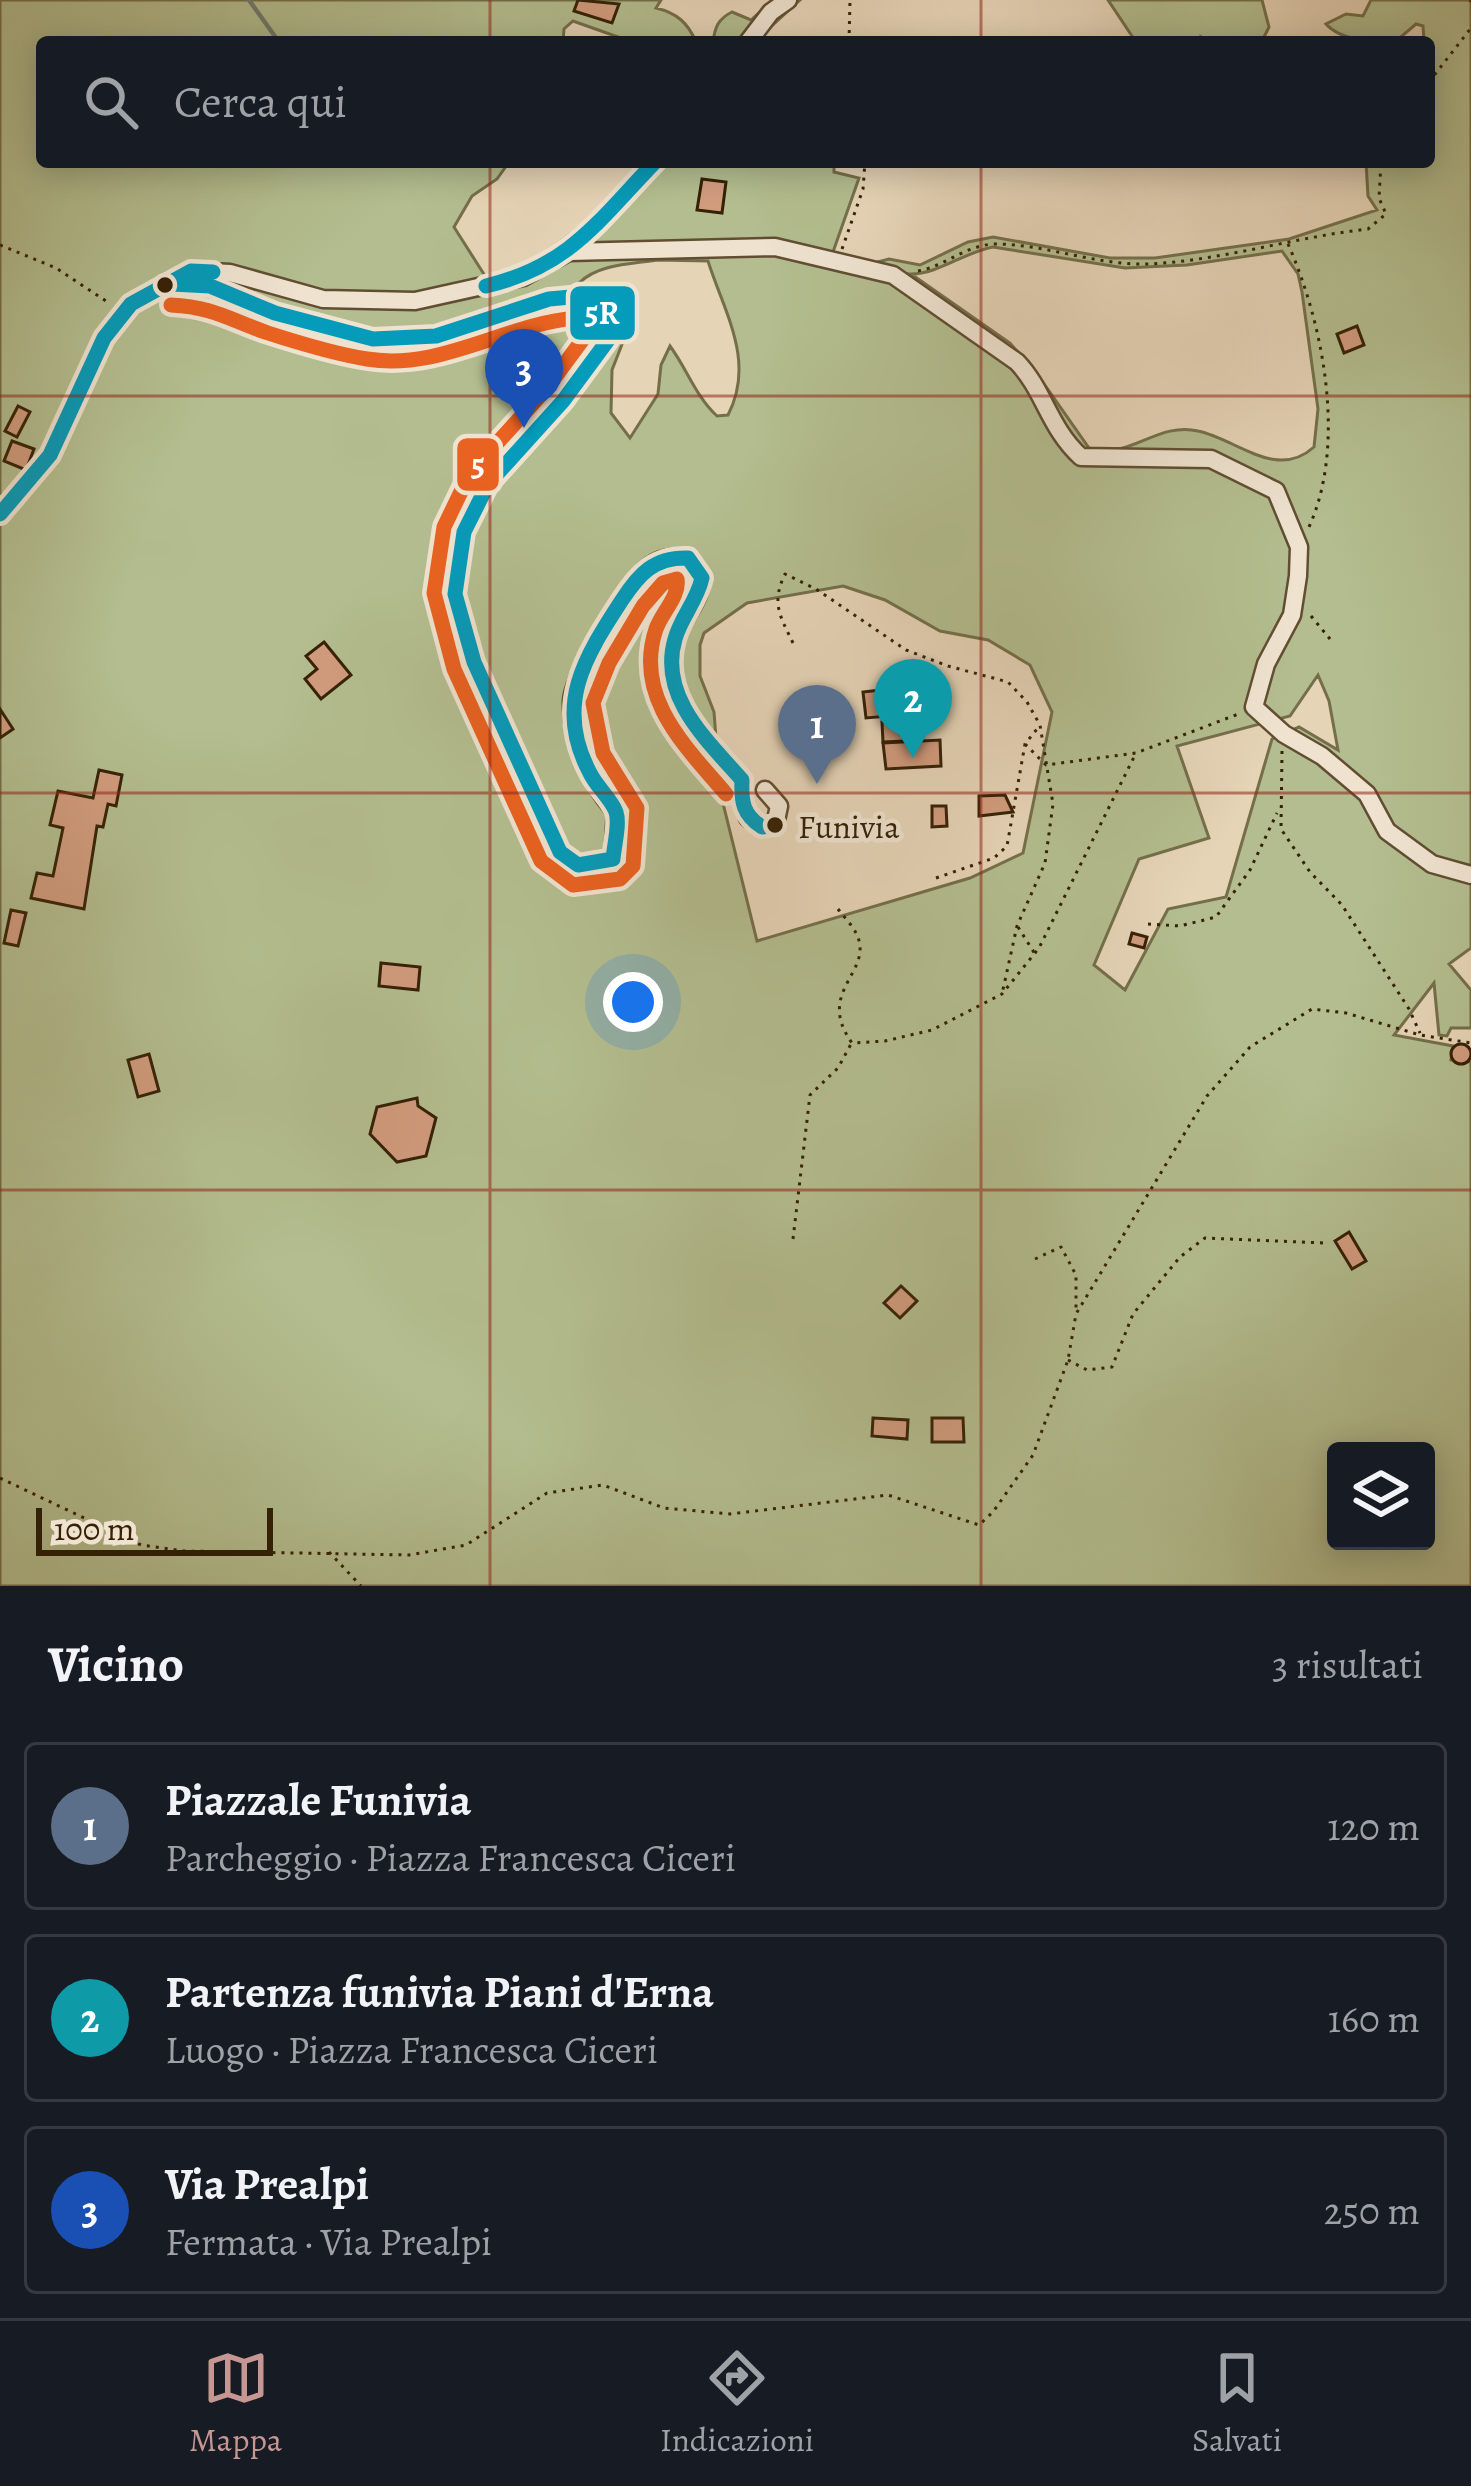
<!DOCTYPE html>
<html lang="it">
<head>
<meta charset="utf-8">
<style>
	body { margin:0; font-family:Alegreya,serif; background:#242831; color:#f1f3f6 }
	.controls { position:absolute; right:36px; bottom:36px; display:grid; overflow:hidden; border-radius:12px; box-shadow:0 6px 30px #0003 }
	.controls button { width:108px; height:108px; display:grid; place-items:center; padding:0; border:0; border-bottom:3px solid #363941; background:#171b24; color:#f1f3f6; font:60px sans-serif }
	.scale { position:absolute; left:36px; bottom:30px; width:237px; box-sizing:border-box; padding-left:12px; border:6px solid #352106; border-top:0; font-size:33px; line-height:42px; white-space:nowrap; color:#352106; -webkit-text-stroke:9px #efe3d0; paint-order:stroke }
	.you { position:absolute; left:633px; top:1002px; width:42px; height:42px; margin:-30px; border:9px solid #fff; border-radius:50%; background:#1a73e8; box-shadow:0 0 0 18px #1a73e833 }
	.badge { display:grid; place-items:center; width:78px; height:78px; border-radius:50%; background:#c59692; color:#fff; font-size:39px; font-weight:700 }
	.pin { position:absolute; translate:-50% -99px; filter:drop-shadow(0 3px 6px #0008) }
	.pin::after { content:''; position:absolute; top:63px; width:42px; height:36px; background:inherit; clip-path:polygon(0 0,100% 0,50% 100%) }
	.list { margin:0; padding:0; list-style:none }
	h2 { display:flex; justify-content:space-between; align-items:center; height:156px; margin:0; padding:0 48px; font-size:51px }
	h2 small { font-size:39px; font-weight:400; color:#9ea1a6 }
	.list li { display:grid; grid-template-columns:78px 1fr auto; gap:36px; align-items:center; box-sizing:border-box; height:168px; margin:0 24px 24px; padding:0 24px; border:3px solid #363941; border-radius:12px }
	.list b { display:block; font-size:45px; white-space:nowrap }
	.list p { margin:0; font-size:39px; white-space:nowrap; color:#9ea1a6 }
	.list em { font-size:39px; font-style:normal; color:#9ea1a6 }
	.icon { flex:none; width:66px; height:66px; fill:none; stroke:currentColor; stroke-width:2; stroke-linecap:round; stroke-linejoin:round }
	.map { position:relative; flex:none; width:1471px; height:1586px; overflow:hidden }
	.search { position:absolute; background:#171b24; box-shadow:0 6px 30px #0003; left:36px; right:36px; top:36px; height:132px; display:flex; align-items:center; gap:30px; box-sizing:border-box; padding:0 42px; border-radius:12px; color:#9ea1a6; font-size:45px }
	.sheet { height:732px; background:#171b24 }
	nav { display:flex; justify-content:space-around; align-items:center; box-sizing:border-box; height:168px; border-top:3px solid #363941; background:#171b24; font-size:33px; color:#9ea1a6 }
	nav a { display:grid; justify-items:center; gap:6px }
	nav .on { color:#c59692 }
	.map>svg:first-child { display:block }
</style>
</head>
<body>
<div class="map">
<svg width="1471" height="1586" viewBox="0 0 1471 1586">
	<rect width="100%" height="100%" fill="#e6d4b7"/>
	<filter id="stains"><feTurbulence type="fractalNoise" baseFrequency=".00167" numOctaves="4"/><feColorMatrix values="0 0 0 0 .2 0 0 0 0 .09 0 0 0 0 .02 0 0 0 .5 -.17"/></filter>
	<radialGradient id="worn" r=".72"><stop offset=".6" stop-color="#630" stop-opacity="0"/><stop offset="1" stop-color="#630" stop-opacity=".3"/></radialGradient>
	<!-- green -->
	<g fill="#b3bd8f" stroke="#746f4a" stroke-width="3" fill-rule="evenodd">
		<path d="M0 0H661L656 8C677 13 688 23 696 42H632L573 21 564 29 563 42H42V162H509L497 179 472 196 454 227 487 279C539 267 611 205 642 162H834V172L859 178 833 252 874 263 889 259 920 265 968 242 993 237 1110 258H1155L1289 239 1377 210 1368 196 1366 162H1429V42H1424L1423 26 1416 24 1395 42C1373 42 1341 41 1326 24L1346 14 1363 16 1371 0H1471V948L1449 964 1471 990V1028H1451L1447 1036 1439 1035 1434 983 1394 1035 1453 1046 1451 1060 1471 1062V1586H0ZM993 247 1125 268 1187 265 1282 251 1298 274 1302 292 1318 409 1314 447C1276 481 1237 439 1198 431 1157 421 1129 461 1089 448L1037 374 1010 343 911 274C938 274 965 252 993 247ZM657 260 708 261C724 312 756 361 728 415L717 416C696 397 687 369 670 346L661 365 658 394 630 438 611 413 612 370 628 329 603 294 579 283C598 264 631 264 657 260ZM843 586 885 600 940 631 988 640 1030 665 1052 712 1023 853 970 878 757 941 720 791 714 712 700 676V645L704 633 747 603ZM1318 675 1329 701 1338 750 1299 727 1272 739 1226 897 1168 909 1125 990 1094 965 1139 859 1209 838 1177 746 1290 716ZM1336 1451H1426V1541H1336Z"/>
		<path d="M773 0H800L754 42H713C715 27 718 19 732 12L751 20Z"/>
		<polygon points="1108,0 1262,0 1269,27 1263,39 1209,42 1201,37 1201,42 1136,42"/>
	</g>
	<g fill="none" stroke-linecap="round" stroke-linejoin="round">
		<!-- stream -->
		<polyline stroke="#707b6e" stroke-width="4.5" points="249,0 279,42"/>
	</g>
	<!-- building -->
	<g fill="#d19c7e" stroke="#352106" stroke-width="3">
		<polygon points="578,0 619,4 612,23 574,11"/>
		<polygon points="702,179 726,182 722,213 697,210"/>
		<polygon points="1357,326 1364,345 1344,353 1337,334"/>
		<polygon points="18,406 30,412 17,437 5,431"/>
		<polygon points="12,441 34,449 26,470 4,461"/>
		<polygon points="623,630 634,639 622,655 610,646"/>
		<polygon points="324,642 351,675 321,699 305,679 317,669 306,656"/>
		<polygon points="898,688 901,715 866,718 863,692"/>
		<polygon points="0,709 13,729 0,738"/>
		<polygon points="904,721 905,741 883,742 882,722"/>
		<polygon points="940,740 941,766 886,769 883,743"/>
		<polygon points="99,770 122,775 116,806 108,804 103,827 97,826 84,909 31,898 37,873 53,876 63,828 50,825 58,791 93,798"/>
		<polygon points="1005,795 1013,812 979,816 979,796"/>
		<polygon points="932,806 946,806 947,826 932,827"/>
		<polygon points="11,910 26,913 18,946 4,943"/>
		<polygon points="1132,933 1147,937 1144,948 1129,944"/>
		<polygon points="381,963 420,967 418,990 379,986"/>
		<circle cx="1461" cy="1054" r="10"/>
		<polygon points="149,1054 159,1091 138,1097 128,1060"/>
		<polygon points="417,1098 418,1106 436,1118 426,1156 397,1162 370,1134 377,1107"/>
		<polygon points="1349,1232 1366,1261 1352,1269 1335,1241"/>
		<polygon points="901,1286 917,1301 900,1318 884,1303"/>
		<polygon points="873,1418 908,1420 907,1439 872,1436"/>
		<polygon points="932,1418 963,1418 964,1442 932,1442"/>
	</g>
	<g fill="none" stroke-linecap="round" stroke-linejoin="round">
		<defs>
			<g id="minor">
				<polyline points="748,42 771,12 788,0"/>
				<path d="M568 252 775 247 893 275 1017 362C1044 390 1049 428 1081 457L1211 459 1276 491 1299 547 1298 576 1292 615 1266 664 1254 707 1284 734 1322 756 1367 794 1387 831 1432 864 1471 875"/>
				<path d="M172 284 210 286 275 313 373 339 436 336 549 299 582 296 602 311 608 340 563 401 488 484 464 532 455 594 474 662 560 852 578 865 613 859 616 812C589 781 571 743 572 701 572 678 627 586 645 570 659 557 671 557 688 558L702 578C698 607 683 615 675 639 655 697 709 740 742 780L741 797 748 818 762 827 775 825 779 806 765 790"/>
				<polyline points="0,514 50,455 104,338 131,304 155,290 191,271 230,273 323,299 415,301 523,277 568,252 655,162"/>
			</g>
		</defs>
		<!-- minor casing -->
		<use href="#minor" stroke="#614e32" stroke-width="21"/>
		<!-- path -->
		<g stroke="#352106" stroke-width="3" stroke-dasharray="3 6" stroke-linecap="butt">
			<polyline points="1470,0 1471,2"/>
			<polyline points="849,42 850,0"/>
			<polyline points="1429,82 1471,28"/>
			<path d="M1288 244C1324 325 1347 447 1308 529"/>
			<polyline points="0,245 56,268 109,303"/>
			<polyline points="842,249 863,189 865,162"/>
			<path d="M918 271C946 266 965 245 995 244 1046 244 1097 266 1150 264 1224 260 1295 237 1368 229L1386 214 1379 198 1381 162"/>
			<polyline points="1311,616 1330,639"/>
			<path d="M793 643C780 616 771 603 785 574L816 589 906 650 948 666 1008 682 1027 702 1040 725 1053 804 1045 863 1017 926 1002 994"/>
			<polyline points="1025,744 1046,765 1136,753 1241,713"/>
			<polyline points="1282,751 1281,829 1310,872 1342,905 1409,1009 1420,1033"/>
			<polyline points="936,878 994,858 1007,846 1025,744 1037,729"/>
			<path d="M838 909C844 917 852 925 856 933 876 972 814 990 852 1043L885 1041 932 1030 1002 994 1039 948 1136 753"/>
			<polyline points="1148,924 1180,926 1216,917 1250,870 1277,813"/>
			<polyline points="1018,927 1035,954"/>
			<polyline points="793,1239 810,1095 838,1068 851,1044"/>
			<polyline points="1035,1259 1061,1247 1076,1275 1076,1312"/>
			<polyline points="1068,1360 1087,1370 1112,1367 1133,1314 1180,1257 1205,1238 1323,1243"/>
			<polyline points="0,1478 141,1545 184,1551 409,1555 466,1545 547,1493 603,1485 664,1508 730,1514 888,1495 979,1525 993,1512 1033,1455 1068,1360 1076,1314 1207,1096 1250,1047 1312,1009 1346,1013 1420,1035 1471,1043"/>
			<polyline points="329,1552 361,1586"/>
		</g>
		<!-- minor -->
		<use href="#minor" stroke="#efe3d0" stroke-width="16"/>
		<defs>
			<g id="bus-1">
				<path d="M172 284 210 286 275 313 373 339 436 336 549 299 582 296 602 311 608 340 563 401 488 484 464 532 455 594 474 662 560 852 578 865 613 859C614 846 620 824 616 812 612 800 596 786 590 773 554 706 584 658 622 600 639 574 654 557 688 558L702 578C697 601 681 617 675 639 658 697 708 741 742 780 741 802 743 815 762 827L775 825"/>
				<path d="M486 286C570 266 598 221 655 162"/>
				<polyline points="0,514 50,455 104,338 131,304 191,271 213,272"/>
			</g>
			<path id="bus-2" d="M171 305C213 307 230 320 268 333 299 343 335 354 367 359 441 371 505 324 576 318L583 323 586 335 547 388 470 473 444 527 434 593 454 669 541 861 573 885 620 879 633 866 637 808 603 753 593 703 609 663 643 606 663 583 677 579C680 596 662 612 656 629 633 697 686 747 726 794"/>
		</defs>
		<!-- bus-1 casing -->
		<use href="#bus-1" stroke="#efe3d0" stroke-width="24"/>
		<!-- bus-2 casing -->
		<use href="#bus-2" stroke="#efe3d0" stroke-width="24"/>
		<!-- bus-1 -->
		<use href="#bus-1" stroke="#059bba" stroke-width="15"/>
		<!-- bus-2 -->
		<use href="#bus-2" stroke="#e96221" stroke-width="15"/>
	</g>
	<!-- grid -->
	<path fill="none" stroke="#8f2418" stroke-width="3" stroke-opacity="0.55" d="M490 0V42M981 0V42M490 162V1586M981 162V1586M0 396H1471M0 793H1471M0 1190H1471"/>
	<!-- markers -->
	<g fill="#352106" stroke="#efe3d0" stroke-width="4.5">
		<circle cx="165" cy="285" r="10"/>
		<circle cx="775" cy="825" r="10"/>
	</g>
	<g text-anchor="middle" stroke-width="9" stroke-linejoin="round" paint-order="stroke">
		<!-- bus labels -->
		<g font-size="33" fill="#352106" stroke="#efe3d0" text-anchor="start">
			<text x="798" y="838">Funivia</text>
		</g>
	</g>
	<g stroke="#efe3d0" stroke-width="4.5">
		<rect x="568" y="284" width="69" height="58" rx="12" fill="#059bba"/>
		<rect x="455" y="436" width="46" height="57" rx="12" fill="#e96221"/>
	</g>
	<g font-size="33" text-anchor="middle" font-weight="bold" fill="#fff">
		<text x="602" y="324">5R</text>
		<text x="478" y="476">5</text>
	</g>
	<rect width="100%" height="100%" filter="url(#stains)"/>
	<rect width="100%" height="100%" fill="url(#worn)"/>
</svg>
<div class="controls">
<button><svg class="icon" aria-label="layers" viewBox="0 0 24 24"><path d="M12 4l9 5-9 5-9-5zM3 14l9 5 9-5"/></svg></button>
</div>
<div class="scale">100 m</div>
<div class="you"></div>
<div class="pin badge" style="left:817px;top:784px;background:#5c6f8a">1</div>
<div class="pin badge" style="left:913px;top:758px;background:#0f9aa8">2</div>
<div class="pin badge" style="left:524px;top:428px;background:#1a4fb4">3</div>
<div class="search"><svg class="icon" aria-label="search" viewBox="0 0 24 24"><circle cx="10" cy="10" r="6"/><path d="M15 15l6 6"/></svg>Cerca qui</div>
</div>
<section class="sheet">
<h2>Vicino<small>3 risultati</small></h2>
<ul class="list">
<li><span class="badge" style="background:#5c6f8a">1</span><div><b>Piazzale Funivia</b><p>Parcheggio · Piazza Francesca Ciceri</p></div><em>120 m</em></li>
<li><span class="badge" style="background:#0f9aa8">2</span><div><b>Partenza funivia Piani d'Erna</b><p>Luogo · Piazza Francesca Ciceri</p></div><em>160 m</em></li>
<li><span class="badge" style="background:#1a4fb4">3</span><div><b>Via Prealpi</b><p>Fermata · Via Prealpi</p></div><em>250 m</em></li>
</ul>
</section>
<nav>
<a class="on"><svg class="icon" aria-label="map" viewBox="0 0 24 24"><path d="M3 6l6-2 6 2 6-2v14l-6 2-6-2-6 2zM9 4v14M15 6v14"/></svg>Mappa</a>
<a><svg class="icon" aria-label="directions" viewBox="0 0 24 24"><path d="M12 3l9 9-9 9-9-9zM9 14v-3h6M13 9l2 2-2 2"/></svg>Indicazioni</a>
<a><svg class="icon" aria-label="saved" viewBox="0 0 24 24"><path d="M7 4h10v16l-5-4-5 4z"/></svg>Salvati</a>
</nav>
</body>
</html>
